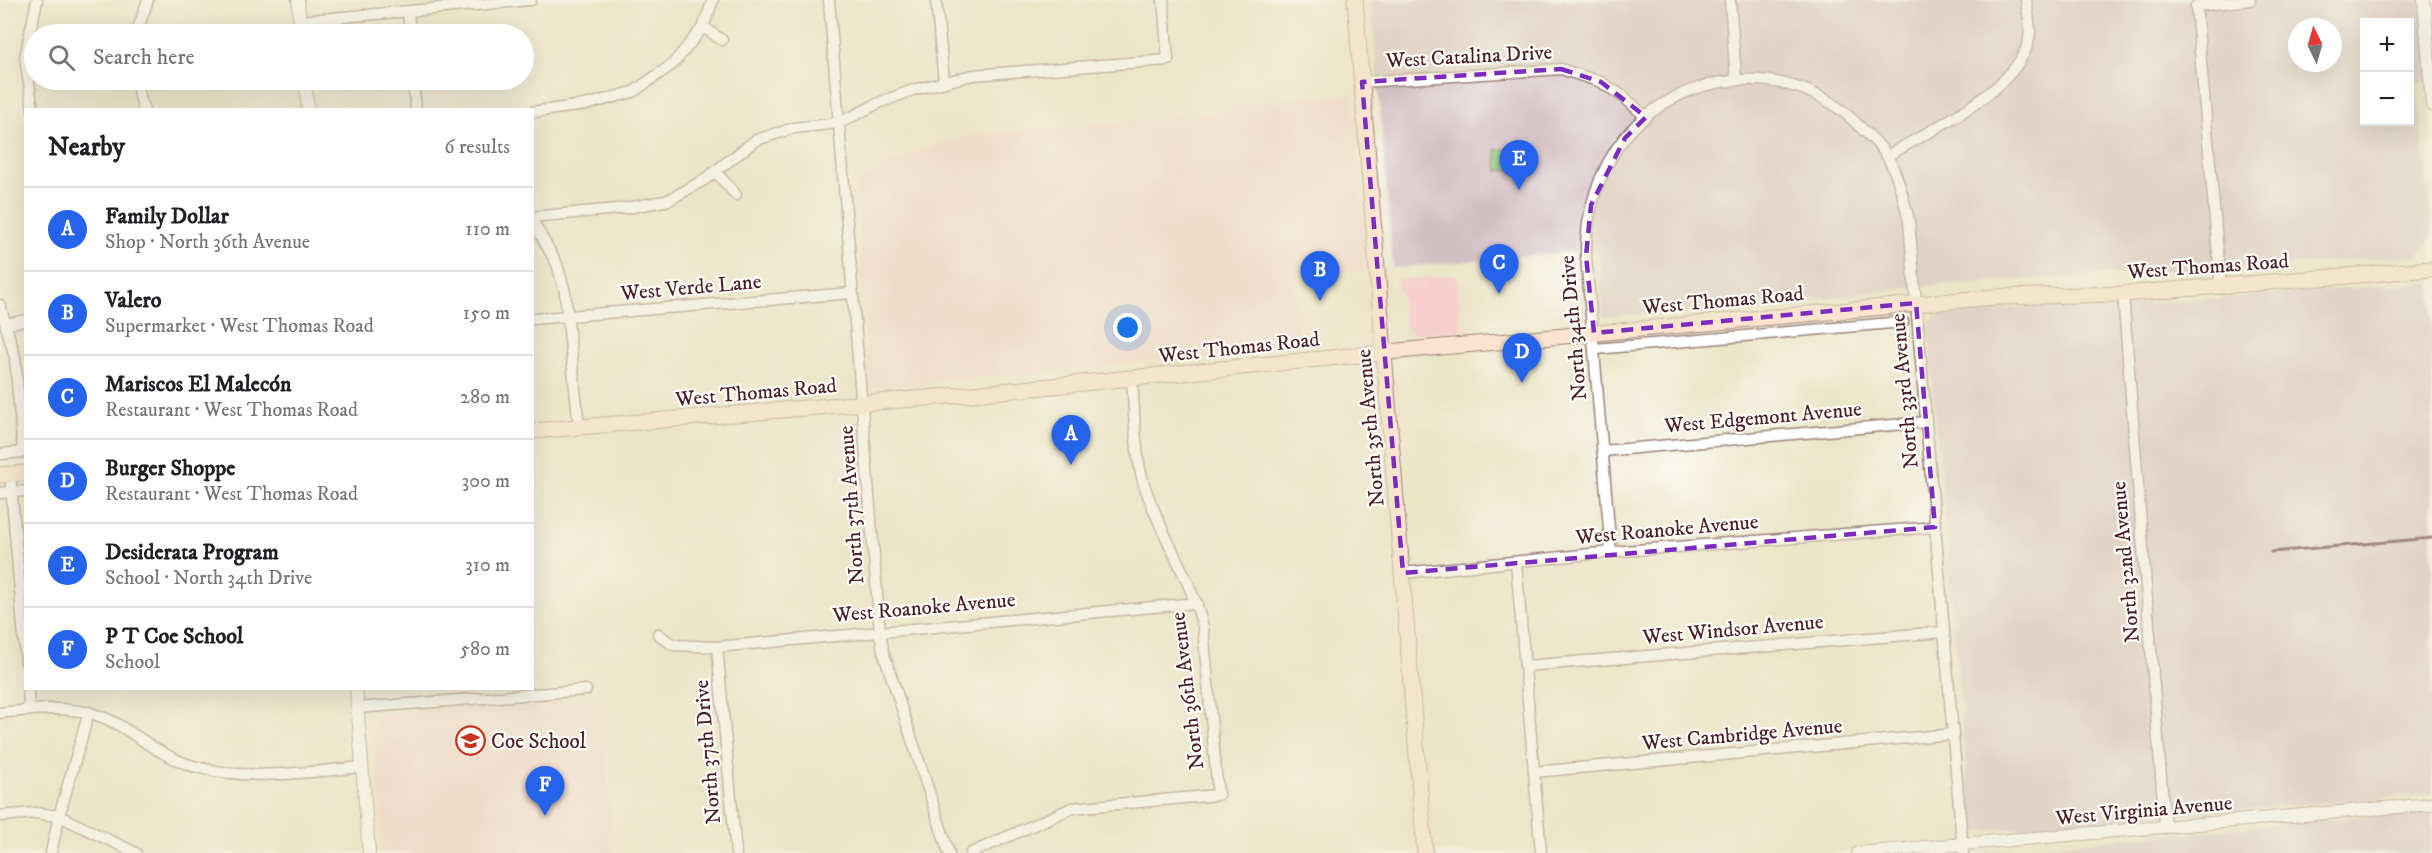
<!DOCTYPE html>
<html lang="en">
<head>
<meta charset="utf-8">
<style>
	body { margin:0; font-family:"IM FELL DW Pica",serif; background:#f2f2f2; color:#202124 }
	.controls { position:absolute; right:18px; top:18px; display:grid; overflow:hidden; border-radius:0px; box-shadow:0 6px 24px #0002 }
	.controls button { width:54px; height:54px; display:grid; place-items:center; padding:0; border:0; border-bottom:2px solid #e0e0e0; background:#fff; color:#202124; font:30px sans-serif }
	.compass { position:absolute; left:2288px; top:18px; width:54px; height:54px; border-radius:50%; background:#fff; box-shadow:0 6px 24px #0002; rotate:355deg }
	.you { position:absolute; left:1128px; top:328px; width:21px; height:21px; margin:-15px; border:4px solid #fff; border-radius:50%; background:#1a73e8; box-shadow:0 0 0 9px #1a73e833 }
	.badge { display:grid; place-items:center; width:39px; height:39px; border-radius:50%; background:#2563eb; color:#fff; font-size:20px; font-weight:700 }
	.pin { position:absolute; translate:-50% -50px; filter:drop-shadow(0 2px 3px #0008) }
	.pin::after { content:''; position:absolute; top:32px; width:21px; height:18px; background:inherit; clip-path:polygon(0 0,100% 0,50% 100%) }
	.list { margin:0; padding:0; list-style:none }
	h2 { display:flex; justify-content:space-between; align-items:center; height:78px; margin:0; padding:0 24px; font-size:26px }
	h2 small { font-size:20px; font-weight:400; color:#757577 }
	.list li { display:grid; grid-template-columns:39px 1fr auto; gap:18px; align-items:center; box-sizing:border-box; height:84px; padding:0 24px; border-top:2px solid #e0e0e0 }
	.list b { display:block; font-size:22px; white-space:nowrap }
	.list p { margin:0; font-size:20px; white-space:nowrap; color:#757577 }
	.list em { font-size:20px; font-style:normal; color:#757577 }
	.icon { flex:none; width:33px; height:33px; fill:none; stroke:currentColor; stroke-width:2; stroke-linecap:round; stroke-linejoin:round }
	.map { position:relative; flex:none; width:2432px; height:853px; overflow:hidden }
	.search { position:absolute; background:#fff; box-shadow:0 6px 24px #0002; left:24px; top:24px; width:510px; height:66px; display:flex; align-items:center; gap:15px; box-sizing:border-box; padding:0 21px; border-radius:33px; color:#757577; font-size:22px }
	.panel { position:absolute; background:#fff; box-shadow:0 6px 24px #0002; left:24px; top:108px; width:510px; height:582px; border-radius:0px }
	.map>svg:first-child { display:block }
</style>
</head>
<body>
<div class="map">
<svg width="2432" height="853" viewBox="0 0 2432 853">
	<rect width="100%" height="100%" fill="#fdfcf7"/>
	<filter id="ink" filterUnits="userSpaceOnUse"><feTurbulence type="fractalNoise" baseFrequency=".0167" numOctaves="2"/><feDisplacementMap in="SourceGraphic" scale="12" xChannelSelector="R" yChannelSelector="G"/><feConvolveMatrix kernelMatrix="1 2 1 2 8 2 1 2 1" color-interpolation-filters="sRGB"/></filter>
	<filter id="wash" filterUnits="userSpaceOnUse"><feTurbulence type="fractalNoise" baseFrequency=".008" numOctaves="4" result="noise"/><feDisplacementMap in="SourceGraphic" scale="24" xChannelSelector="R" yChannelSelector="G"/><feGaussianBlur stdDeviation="1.35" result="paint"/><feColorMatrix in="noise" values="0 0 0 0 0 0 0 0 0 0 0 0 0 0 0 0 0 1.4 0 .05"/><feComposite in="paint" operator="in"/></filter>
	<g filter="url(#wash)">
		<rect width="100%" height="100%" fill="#ece6c9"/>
		<!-- built -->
		<g fill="#f7d0cd">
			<polygon points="1353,94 1367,270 1295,276 1300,347 880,387 872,385 869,381 855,184 881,168 922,149 969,136 1229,112 1229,105"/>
			<polygon points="1457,275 1462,330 1415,334 1406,330 1401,295 1395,280"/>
			<polygon points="603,698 613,853 383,853 373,715"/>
		</g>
		<!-- industrial -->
		<g fill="#d2bec3" fill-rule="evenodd">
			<path d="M1371 0H2432V80L2417 82 2432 237 2417 256 1937 285 1850 295 1603 317 1598 249 1393 268ZM2364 22H2410V122H2364ZM2297 27H2333V63H2297Z"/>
			<polygon points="2432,282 2432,794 1972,832 1927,323 1939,315 1999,308 2144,304"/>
			<polygon points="2432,810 2432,853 1964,853"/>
		</g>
		<!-- green -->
		<polygon fill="#90c97c" stroke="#6d7454" stroke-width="1.5" points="1514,149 1515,169 1498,171 1496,150"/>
	</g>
	<g filter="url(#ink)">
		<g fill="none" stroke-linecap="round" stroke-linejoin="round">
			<defs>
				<g id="minor">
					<polyline points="829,0 880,631 883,651 949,853"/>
					<polyline points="936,0 944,82"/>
					<polyline points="1730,0 1736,79"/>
					<polyline points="408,12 410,34"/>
					<polyline points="299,21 531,0"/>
					<polyline points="703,27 722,40"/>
					<polyline points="136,34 148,0"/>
					<polyline points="135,80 144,110"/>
					<polyline points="413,80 416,110"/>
					<polyline points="1362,82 1561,69 1601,82 1624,97 1646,117"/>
					<polyline points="33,110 25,57 37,0"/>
					<polyline points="532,112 585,105 633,92 673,64 703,27 713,0"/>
					<path d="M1887 156C1928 131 2027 87 2030 32 2030 22 2027 10 2026 0"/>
					<polyline points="715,171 736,195"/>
					<polyline points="532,217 627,208 669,200 704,180 756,140 794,128 839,123 881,102 913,90 973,75 1168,60 1163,0"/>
					<polyline points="532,220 557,264 565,292 579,427"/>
					<polyline points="2221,287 2196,6 2250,0"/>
					<polyline points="2123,294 2165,828"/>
					<polyline points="0,305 15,357 23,452"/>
					<polyline points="532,319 852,293"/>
					<polyline points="7,324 26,320"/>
					<polyline points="1595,349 1903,322"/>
					<polyline points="1603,451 1926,422"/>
					<polyline points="0,454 26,452"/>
					<polyline points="10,474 26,662"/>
					<polyline points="0,493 26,491"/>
					<path d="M1611 552 1586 256C1585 214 1598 171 1625 137 1682 68 1792 59 1856 123 1866 133 1880 144 1887 156 1898 175 1904 200 1909 221L1963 853"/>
					<polyline points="1516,562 1541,853"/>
					<polyline points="1403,573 1611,552 1935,527"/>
					<polyline points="658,634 673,645 717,647 1197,603"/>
					<polyline points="717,647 736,853"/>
					<polyline points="1525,666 1944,632"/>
					<polyline points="28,688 29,710"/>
					<polyline points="357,708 586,690"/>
					<path d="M0 713C40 709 80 703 117 724 142 739 164 757 193 766 247 782 307 772 362 767"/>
					<polyline points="1534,772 1953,734"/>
					<polyline points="0,816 35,813 59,816 136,853"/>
					<polyline points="51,853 59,816 89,712"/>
					<path d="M971 853 1072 808 1218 795 1203 627C1190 575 1158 531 1143 481 1135 456 1134 406 1132 379"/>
				</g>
				<g id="tertiary">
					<polyline points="298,0 301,34"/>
					<polyline points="2424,0 2432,105"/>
					<polyline points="305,80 308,110"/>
					<polyline points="356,688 369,853"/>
					<polyline points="1858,853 2432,804"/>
				</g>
				<g id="secondary">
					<polyline points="1355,0 1425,853"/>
					<polyline points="532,431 973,394 1409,350 1994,297 2123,294 2432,269"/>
					<polyline points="0,475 26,473"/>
				</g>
			</defs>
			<!-- minor casing -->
			<use href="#minor" stroke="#9b827a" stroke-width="13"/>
			<!-- tertiary casing -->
			<use href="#tertiary" stroke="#9b827a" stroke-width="14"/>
			<!-- secondary casing -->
			<use href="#secondary" stroke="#9b827a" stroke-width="17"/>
			<!-- minor -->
			<use href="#minor" stroke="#fff" stroke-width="10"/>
			<!-- tertiary -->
			<use href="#tertiary" stroke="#fff" stroke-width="12"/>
			<!-- secondary -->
			<use href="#secondary" stroke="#fde4d0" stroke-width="15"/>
			<!-- rail -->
			<polyline stroke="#4a1f2b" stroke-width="3" points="2271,552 2432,538"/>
		</g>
	</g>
	<!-- marked area -->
	<path d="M0 0H2432V853H0ZM1561 69 1601 82 1646 117 1625 138 1591 205 1586 256 1594 333 1916 303 1935 527 1403 573 1362 82Z" fill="#ece6c9" fill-opacity=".55" fill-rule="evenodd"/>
	<path fill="none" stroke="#7b2cbf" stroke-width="4.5" stroke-dasharray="12 8" stroke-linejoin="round" d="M1561 69 1601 82 1646 117 1625 138 1591 205 1586 256 1594 333 1916 303 1935 527 1403 573 1362 82Z"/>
	<!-- icons -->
	<defs>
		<symbol id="school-ring" viewBox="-11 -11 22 22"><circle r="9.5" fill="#fdfcf7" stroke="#c8321e" stroke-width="1.5"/><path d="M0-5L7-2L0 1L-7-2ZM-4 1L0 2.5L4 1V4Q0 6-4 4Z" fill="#c8321e"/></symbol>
	</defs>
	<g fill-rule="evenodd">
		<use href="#school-ring" x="454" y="724" width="33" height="33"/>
	</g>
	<g text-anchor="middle" stroke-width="4.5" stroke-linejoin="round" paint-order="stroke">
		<!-- street labels -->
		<g font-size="21" fill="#4a1f2b" stroke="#fdfcf7">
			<text transform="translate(1469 56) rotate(-3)" y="7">West Catalina Drive</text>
			<text transform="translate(2208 266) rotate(-4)" y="7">West Thomas Road</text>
			<text transform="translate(691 287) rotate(-5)" y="7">West Verde Lane</text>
			<text transform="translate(1723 300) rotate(-5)" y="7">West Thomas Road</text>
			<text transform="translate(1573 328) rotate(-95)" y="7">North 34th Drive</text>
			<text transform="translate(1239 347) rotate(-6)" y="7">West Thomas Road</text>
			<text transform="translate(1904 391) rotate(-95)" y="7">North 33rd Avenue</text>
			<text transform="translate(756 392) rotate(-5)" y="7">West Thomas Road</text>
			<text transform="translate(1763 417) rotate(-5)" y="7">West Edgemont Avenue</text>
			<text transform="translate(1370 428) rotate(-95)" y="7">North 35th Avenue</text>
			<text transform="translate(851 505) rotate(-94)" y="7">North 37th Avenue</text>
			<text transform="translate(1667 529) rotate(-5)" y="7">West Roanoke Avenue</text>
			<text transform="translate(2125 562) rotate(-95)" y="7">North 32nd Avenue</text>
			<text transform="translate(924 607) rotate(-5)" y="7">West Roanoke Avenue</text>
			<text transform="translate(1733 629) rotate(-5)" y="7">West Windsor Avenue</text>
			<text transform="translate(1187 691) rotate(-97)" y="7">North 36th Avenue</text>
			<text transform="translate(1742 734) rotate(-5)" y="7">West Cambridge Avenue</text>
			<text transform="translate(707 752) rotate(-95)" y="7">North 37th Drive</text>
			<text transform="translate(2144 810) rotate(-5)" y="7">West Virginia Avenue</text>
		</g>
		<!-- poi labels -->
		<g font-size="21" fill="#4a1f2b" stroke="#fdfcf7" text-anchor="start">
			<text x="491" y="748">Coe School</text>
		</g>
	</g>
</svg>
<div class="controls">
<button>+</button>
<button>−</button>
</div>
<svg class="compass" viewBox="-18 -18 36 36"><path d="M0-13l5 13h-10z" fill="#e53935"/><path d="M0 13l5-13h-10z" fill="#757577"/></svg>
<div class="you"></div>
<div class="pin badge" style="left:1071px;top:465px">A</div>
<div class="pin badge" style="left:1320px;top:301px">B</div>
<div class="pin badge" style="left:1499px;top:294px">C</div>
<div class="pin badge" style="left:1522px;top:383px">D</div>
<div class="pin badge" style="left:1519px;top:190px">E</div>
<div class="pin badge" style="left:545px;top:816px">F</div>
<div class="search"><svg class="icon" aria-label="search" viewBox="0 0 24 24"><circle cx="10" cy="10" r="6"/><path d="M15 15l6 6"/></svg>Search here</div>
<section class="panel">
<h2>Nearby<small>6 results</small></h2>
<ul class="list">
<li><span class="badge">A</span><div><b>Family Dollar</b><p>Shop · North 36th Avenue</p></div><em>110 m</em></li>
<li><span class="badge">B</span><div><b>Valero</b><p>Supermarket · West Thomas Road</p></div><em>150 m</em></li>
<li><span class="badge">C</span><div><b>Mariscos El Malecón</b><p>Restaurant · West Thomas Road</p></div><em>280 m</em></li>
<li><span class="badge">D</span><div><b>Burger Shoppe</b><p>Restaurant · West Thomas Road</p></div><em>300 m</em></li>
<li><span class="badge">E</span><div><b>Desiderata Program</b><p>School · North 34th Drive</p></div><em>310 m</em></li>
<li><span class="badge">F</span><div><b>P T Coe School</b><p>School</p></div><em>580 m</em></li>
</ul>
</section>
</div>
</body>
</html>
